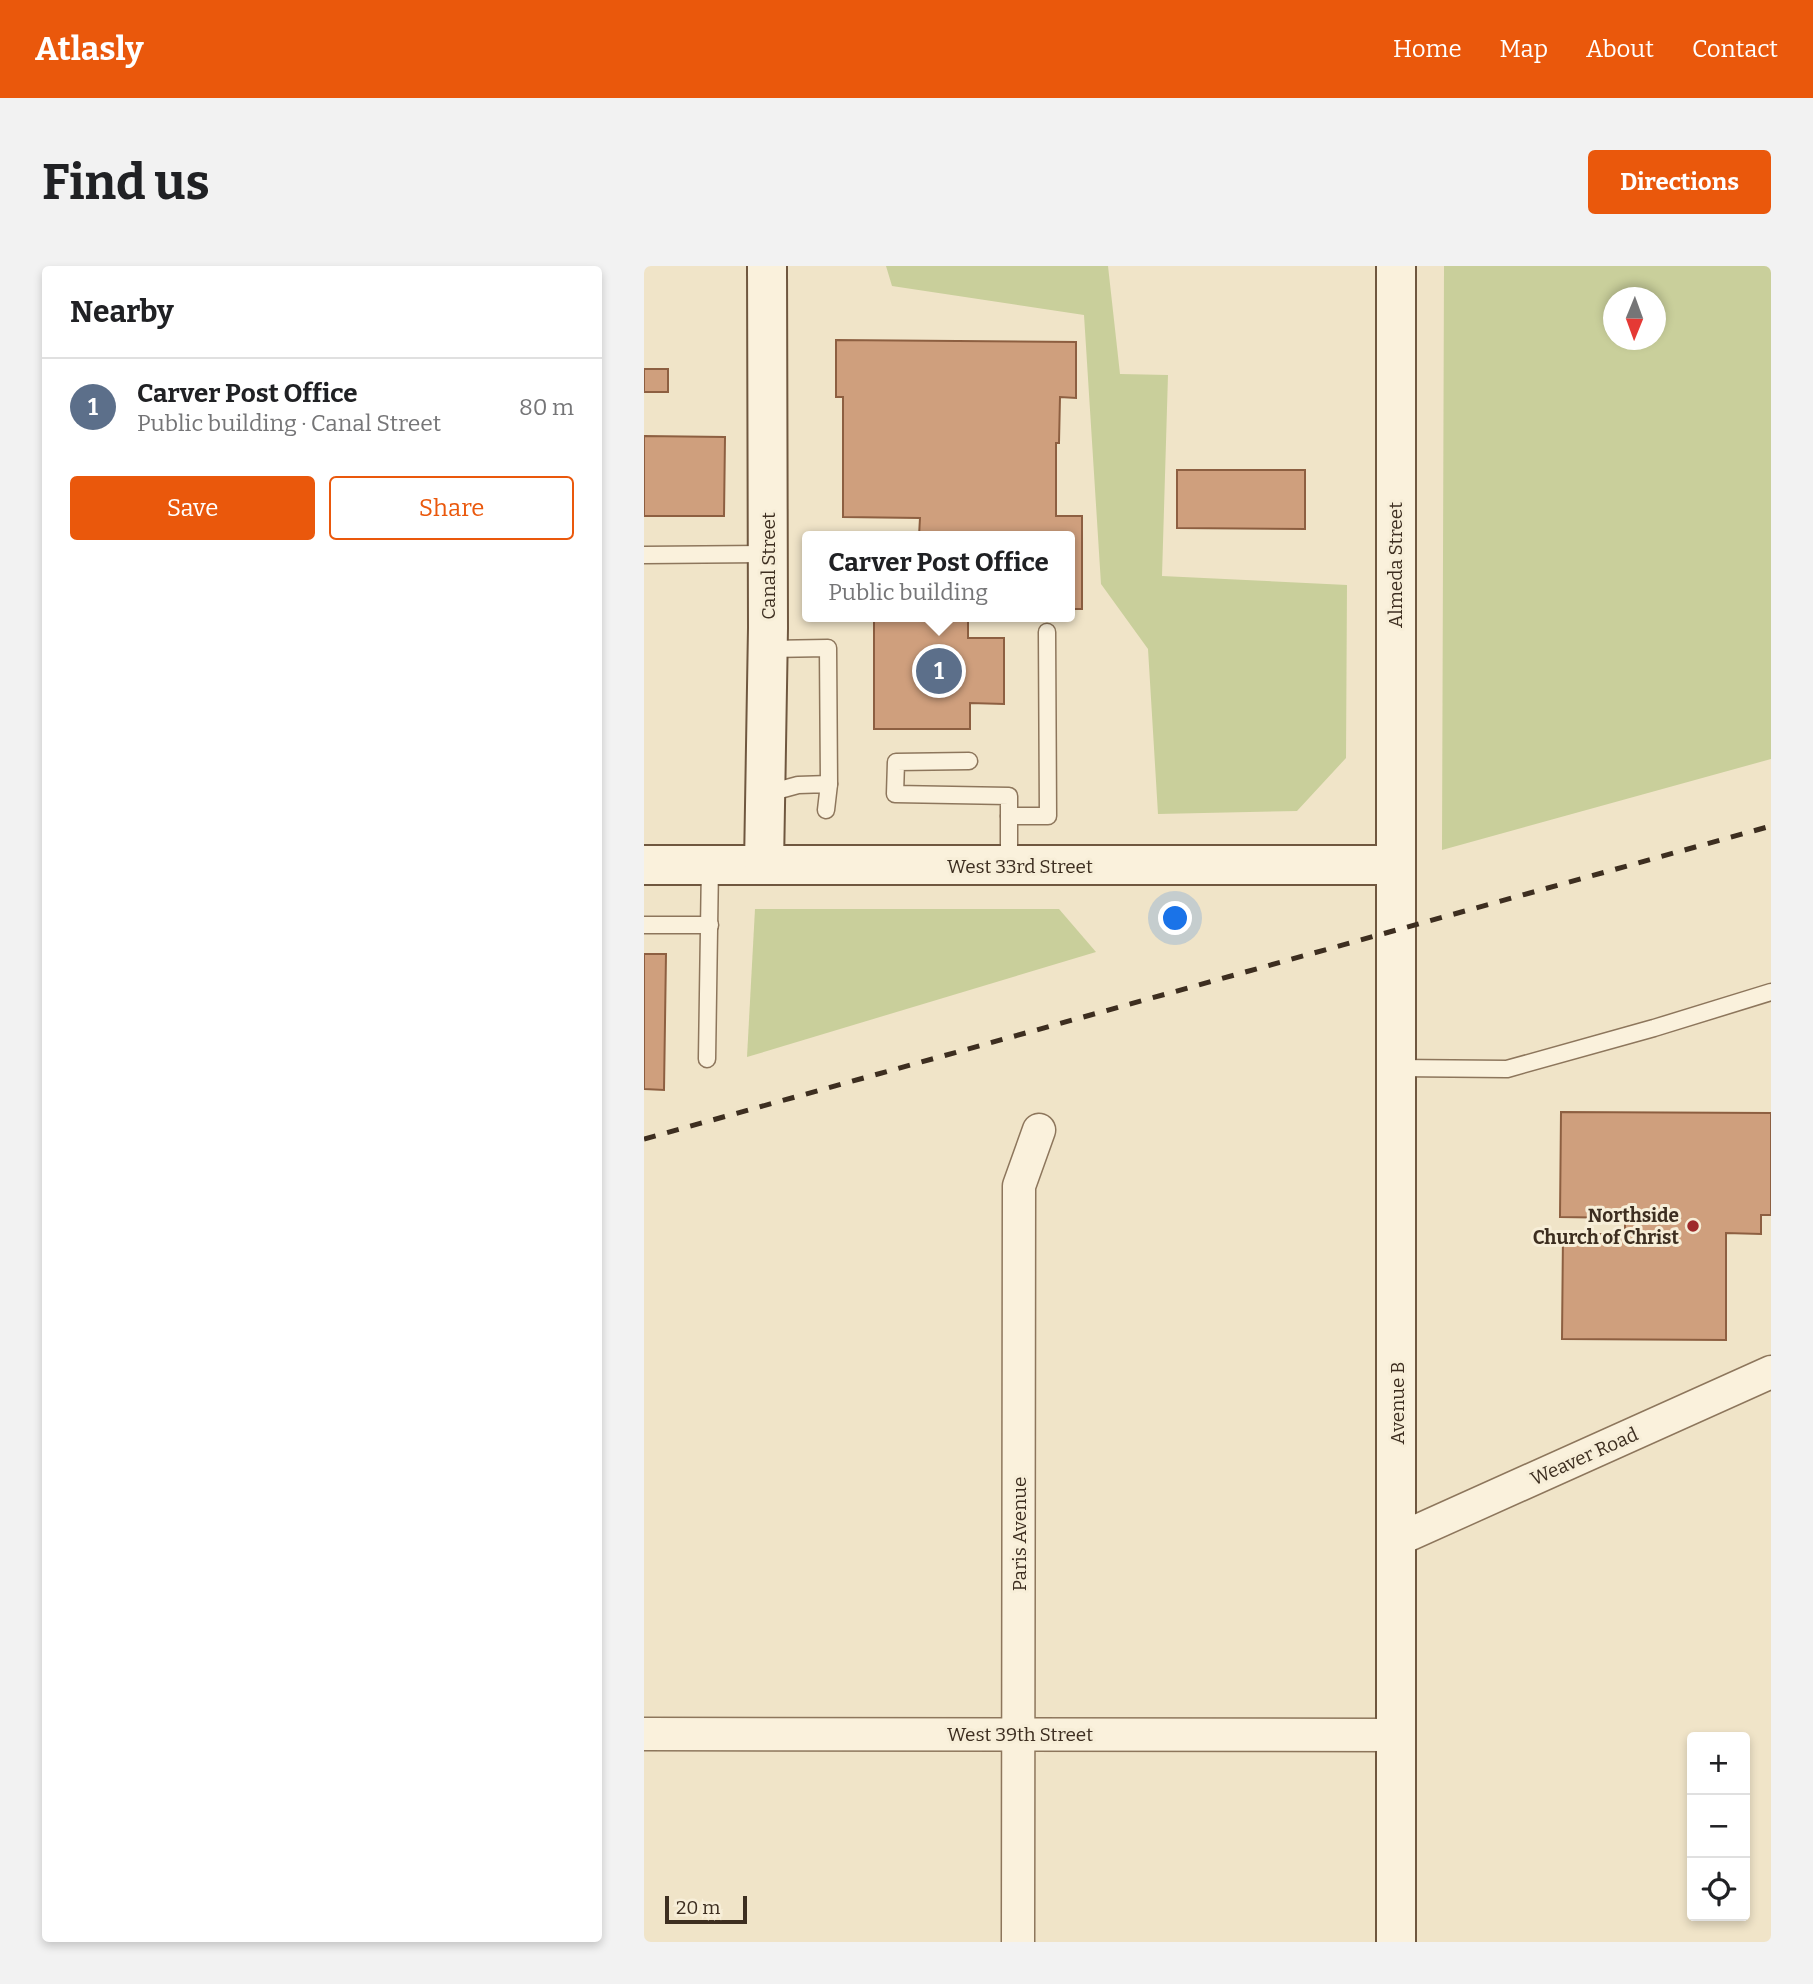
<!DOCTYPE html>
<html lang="en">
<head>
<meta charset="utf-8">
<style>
	body { margin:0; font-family:Bitter,serif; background:#f2f2f2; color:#202124 }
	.controls { position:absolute; right:21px; bottom:21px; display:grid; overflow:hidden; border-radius:7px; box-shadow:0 4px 10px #0003 }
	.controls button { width:63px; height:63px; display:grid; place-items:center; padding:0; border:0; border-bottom:2px solid #e0e0e0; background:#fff; color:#202124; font:35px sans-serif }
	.compass { position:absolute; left:959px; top:21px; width:63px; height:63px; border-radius:50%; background:#fff; box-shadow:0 4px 10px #0003; rotate:181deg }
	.scale { position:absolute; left:21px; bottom:18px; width:82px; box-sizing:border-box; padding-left:7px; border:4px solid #3d2e20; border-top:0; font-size:19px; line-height:24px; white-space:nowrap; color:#3d2e20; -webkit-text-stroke:5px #f7eed8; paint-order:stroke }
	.you { position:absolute; left:532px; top:653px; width:24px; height:24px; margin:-18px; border:5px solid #fff; border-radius:50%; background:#1a73e8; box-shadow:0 0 0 10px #1a73e833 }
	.badge { display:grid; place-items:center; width:46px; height:46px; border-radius:50%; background:#ea580c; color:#fff; font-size:23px; font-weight:700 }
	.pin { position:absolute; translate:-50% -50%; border:4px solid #fff; box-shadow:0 2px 7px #0006 }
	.popup { position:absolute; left:158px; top:265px; width:273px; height:91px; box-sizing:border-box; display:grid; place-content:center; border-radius:7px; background:#fff; filter:drop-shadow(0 2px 5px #0005); font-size:23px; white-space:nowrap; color:#757577 }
	.popup b { font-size:26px; color:#202124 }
	.popup::after { content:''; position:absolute; left:50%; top:100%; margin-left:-14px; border:14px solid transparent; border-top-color:#fff }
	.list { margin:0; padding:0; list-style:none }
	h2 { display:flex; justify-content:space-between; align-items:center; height:91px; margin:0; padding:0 28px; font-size:30px }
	h2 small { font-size:23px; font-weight:400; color:#757577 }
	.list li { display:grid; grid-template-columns:46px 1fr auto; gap:21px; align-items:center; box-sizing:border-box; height:98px; padding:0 28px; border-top:2px solid #e0e0e0 }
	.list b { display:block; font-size:26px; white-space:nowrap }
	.list p { margin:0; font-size:23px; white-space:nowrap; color:#757577 }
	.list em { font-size:23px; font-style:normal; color:#757577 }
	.actions { display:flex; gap:14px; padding:21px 28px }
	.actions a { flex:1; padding:16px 0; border:2px solid #ea580c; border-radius:7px; text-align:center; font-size:24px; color:#ea580c }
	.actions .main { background:#ea580c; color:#fff }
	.icon { flex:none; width:38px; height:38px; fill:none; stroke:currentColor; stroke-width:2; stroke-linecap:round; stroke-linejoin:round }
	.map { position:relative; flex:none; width:1127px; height:1676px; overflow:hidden; border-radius:7px }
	header { display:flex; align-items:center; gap:42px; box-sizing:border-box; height:98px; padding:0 35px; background:#ea580c; color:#fff }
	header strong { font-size:33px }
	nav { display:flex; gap:38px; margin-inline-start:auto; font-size:24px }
	.intro { display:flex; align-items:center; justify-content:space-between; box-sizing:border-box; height:168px; padding:0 42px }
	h1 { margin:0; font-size:49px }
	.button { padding:18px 32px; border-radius:7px; background:#ea580c; color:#fff; font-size:24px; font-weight:700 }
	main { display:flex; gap:42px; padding:0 42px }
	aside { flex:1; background:#fff; border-radius:7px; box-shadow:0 4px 10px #0003 }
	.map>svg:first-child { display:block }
</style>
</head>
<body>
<header>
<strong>Atlasly</strong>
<nav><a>Home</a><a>Map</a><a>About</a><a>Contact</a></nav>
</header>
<div class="intro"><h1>Find us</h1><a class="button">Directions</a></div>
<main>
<aside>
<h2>Nearby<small></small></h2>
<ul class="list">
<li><span class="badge" style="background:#5c6f8a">1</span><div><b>Carver Post Office</b><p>Public building · Canal Street</p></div><em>80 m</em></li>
</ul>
<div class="actions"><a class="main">Save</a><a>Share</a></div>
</aside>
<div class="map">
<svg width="1127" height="1676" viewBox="0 0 1127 1676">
	<rect width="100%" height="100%" fill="#f0e4c8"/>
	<!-- green -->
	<g fill="#c9cf9b" fill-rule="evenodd">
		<polygon points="242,0 464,0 476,108 524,109 518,310 703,319 702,492 653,545 514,548 504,383 457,318 440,49 248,20"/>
		<path d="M800 0H1127V493L798 584ZM970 32H1012V74H970Z"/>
		<polygon points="111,643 415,643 452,686 103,791"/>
	</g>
	<!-- building -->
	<g fill="#cf9f7d" stroke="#8d5f41" stroke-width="2">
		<polygon points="192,74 432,76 432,132 416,131 415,177 412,177 412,250 438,250 438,343 426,343 426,270 275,270 276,252 199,251 199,131 192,131"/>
		<rect x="0" y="103" width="24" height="23"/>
		<polygon points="0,170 81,171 80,250 0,250"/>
		<polygon points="533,204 661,204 661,263 533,262"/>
		<polygon points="230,351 324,351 324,372 360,372 360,438 326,437 326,463 230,463"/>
		<polygon points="0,688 22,688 20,824 0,823"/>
		<polygon points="917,846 1127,847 1127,949 1117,949 1117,968 1082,967 1082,1074 918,1073 919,968 981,968 981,952 916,951"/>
	</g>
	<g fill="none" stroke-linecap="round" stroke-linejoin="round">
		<defs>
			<g id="lane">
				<polyline points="0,289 123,288"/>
				<polyline points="124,383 184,382 185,518"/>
				<polyline points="325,495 252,496 251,528 365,530 365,600"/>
				<polyline points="121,528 154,519 185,518 182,544"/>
				<polyline points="365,550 404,550 403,366"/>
				<polyline points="0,659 66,659"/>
				<polyline points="63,793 66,599"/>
				<polyline points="753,802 863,803 1010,762 1127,726"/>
			</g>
			<g id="street">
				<polyline points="753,1274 1127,1106"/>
				<polyline points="0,1468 751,1469"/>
				<polyline points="374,1676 375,920 395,864"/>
			</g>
			<g id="secondary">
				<polyline points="0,599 751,599"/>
				<polyline points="120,599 124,362 123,0"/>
				<polyline points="752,1676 752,0"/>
			</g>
		</defs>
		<!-- lane casing -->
		<use href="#lane" stroke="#8d765c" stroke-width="19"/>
		<!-- street casing -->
		<use href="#street" stroke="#8d765c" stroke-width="35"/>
		<!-- secondary casing -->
		<use href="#secondary" stroke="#6f573f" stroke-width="42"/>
		<!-- lane -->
		<use href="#lane" stroke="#faf1dc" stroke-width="16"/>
		<!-- street -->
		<use href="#street" stroke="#faf1dc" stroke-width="32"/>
		<!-- secondary -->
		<use href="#secondary" stroke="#faf1dc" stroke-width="38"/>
		<!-- rail -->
		<polyline stroke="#3d2e20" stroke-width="5" stroke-dasharray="12 12" stroke-linecap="butt" points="0,873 1127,560"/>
	</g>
	<!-- markers -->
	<circle fill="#9e2a2b" stroke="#f7eed8" stroke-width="2.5" cx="1049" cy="960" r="7"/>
	<g text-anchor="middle" stroke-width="6" stroke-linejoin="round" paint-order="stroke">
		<!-- street labels -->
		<g font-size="19" fill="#3d2e20" stroke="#f7eed8">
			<text transform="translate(751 299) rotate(-90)" y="7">Almeda Street</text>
			<text transform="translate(124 300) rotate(-90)" y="7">Canal Street</text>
			<text x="376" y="607">West 33rd Street</text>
			<text transform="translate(753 1137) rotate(-90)" y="7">Avenue B</text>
			<text transform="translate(940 1190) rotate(-24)" y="7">Weaver Road</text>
			<text transform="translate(375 1268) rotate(-90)" y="7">Paris Avenue</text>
			<text x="376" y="1475">West 39th Street</text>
		</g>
		<!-- poi labels -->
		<g font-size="19" font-weight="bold" fill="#3d2e20" stroke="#f7eed8" text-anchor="end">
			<text x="1035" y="956">Northside<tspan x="1035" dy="22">Church of Christ</tspan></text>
		</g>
	</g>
</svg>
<div class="controls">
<button>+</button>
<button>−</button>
<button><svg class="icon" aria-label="locate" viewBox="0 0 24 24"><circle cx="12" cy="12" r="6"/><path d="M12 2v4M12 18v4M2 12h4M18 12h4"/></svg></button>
</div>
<svg class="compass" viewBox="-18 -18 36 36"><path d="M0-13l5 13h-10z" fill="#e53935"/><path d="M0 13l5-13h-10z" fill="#757577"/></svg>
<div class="scale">20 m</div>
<div class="you"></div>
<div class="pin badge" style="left:295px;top:405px;background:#5c6f8a">1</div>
<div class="popup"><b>Carver Post Office</b>Public building</div>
</div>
</main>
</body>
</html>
